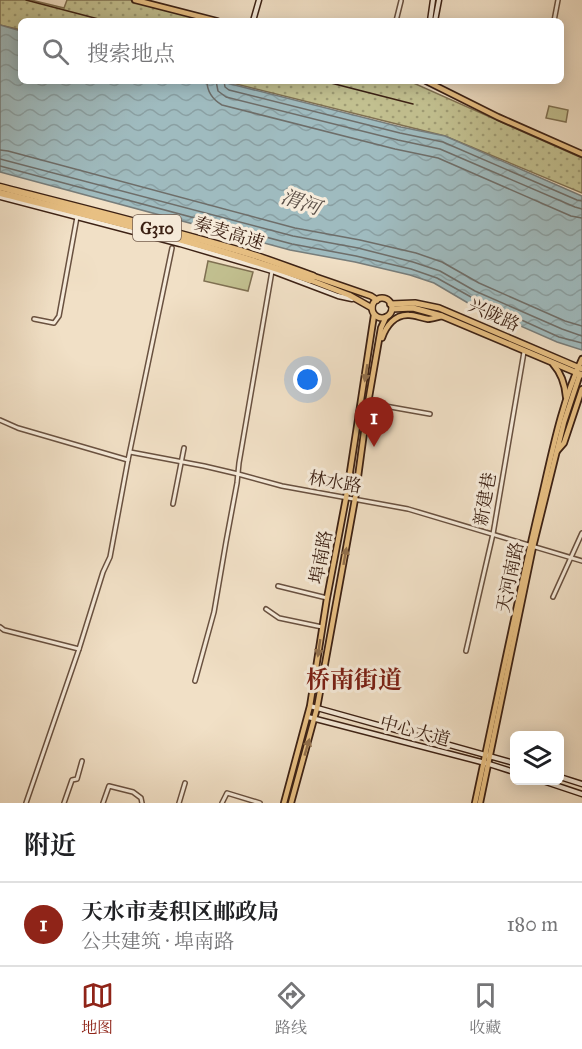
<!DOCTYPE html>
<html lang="zh">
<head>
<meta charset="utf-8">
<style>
	body { margin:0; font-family:"IM FELL Great Primer","Noto Serif SC",serif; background:#f6f6f6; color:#202124 }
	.controls { position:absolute; right:18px; bottom:18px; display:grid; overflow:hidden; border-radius:9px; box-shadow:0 3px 15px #0003 }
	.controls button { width:54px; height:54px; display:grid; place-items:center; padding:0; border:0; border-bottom:2px solid #e0e0e0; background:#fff; color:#202124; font:30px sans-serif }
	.you { position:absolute; left:308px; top:380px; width:21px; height:21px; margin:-15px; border:4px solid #fff; border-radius:50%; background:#1a73e8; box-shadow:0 0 0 9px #1a73e833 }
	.badge { display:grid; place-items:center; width:39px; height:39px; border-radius:50%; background:#8f2418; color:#fff; font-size:20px; font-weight:700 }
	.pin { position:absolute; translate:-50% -50px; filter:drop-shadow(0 2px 3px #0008) }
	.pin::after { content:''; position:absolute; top:32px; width:21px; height:18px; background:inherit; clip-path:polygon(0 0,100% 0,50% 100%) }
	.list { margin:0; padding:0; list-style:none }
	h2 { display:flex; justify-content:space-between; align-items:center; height:78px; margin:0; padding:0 24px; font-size:26px }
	h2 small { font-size:20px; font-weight:400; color:#757577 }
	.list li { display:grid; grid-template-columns:39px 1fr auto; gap:18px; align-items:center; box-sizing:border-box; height:84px; padding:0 24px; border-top:2px solid #e0e0e0 }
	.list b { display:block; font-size:22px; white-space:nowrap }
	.list p { margin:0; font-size:20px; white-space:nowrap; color:#757577 }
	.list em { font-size:20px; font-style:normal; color:#757577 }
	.icon { flex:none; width:33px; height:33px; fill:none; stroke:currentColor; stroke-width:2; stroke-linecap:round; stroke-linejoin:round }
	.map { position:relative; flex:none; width:582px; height:803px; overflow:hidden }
	.search { position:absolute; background:#fff; box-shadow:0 3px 15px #0003; left:18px; right:18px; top:18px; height:66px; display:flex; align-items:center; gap:15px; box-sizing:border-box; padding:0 21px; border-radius:9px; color:#757577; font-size:22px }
	.sheet { height:162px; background:#fff }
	nav { display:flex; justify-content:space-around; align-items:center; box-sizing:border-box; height:84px; border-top:2px solid #e0e0e0; background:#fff; font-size:16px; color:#757577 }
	nav a { display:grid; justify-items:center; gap:3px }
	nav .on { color:#8f2418 }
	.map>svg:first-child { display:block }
</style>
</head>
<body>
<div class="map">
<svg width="582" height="803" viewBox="0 0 582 803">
	<defs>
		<pattern id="park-dots" width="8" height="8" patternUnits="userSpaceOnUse" patternTransform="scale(1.5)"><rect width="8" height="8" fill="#c2c090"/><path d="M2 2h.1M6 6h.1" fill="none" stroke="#9f9c74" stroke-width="1.8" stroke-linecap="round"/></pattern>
		<pattern id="water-waves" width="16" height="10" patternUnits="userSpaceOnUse" patternTransform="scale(1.5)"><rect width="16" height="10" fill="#9fbbbf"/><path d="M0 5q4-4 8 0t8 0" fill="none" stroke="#8aa0a3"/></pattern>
	</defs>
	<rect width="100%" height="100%" fill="#f1e0c6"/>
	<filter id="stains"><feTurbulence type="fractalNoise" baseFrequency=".00333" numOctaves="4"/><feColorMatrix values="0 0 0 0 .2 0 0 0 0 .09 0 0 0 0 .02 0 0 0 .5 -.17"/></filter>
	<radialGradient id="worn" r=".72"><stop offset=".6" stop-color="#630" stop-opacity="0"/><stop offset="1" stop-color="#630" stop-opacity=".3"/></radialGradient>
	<!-- green -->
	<g fill="#c2c090" stroke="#7f7052" stroke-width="1.5">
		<polygon points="549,106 568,110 566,122 546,118"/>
		<polygon points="208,261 253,272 248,291 204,281"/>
	</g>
	<!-- park -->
	<g fill="url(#park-dots)" stroke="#7f7052" stroke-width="1.5">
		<polygon points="0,0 31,0 64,8 67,0 130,0 215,21 21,21 21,30 0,25"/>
		<polygon points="224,81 409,81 582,158 582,193 445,136"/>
	</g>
	<!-- water -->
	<polygon fill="url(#water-waves)" stroke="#777d7b" stroke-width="1.5" points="0,25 21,31 21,81 219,81 401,127 445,136 582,196 582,350 557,342 468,303 434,283 410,275 355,262 290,250 0,172"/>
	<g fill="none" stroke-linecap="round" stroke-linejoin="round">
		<!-- shore -->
		<g stroke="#6e6e6a" stroke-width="1.5">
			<path d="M207 81C207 92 212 99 222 105L395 149 438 158 571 216 582 218"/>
			<polyline points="216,81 218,91 226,97 398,140 440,149 575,207 582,209"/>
			<polyline points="224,81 225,87 229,90 400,133 443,142 577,200 582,201"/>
			<polyline points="0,150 8,151 295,228 360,240 416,253 442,262 479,283 565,321 582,326"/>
			<polyline points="0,159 293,236 358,248 413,262 440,271 475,291 562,329 582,336"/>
			<polyline points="0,166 292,244 356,256 411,269 437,278 471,297 559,337 582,343"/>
		</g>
		<defs>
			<g id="minor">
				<polyline points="396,21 401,1"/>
				<polyline points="554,21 558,0"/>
				<polyline points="34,319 54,323 59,316 77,217"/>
				<polyline points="368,403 430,414"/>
				<polyline points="0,420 18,428 128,460"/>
				<polyline points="130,452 204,466 238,474 282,486 408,509 582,561"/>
				<polyline points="173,504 184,448"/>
				<polyline points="278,586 327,598"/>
				<polyline points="553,597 582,533"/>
				<polyline points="266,609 279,618 322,627"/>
				<polyline points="0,627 4,630 79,649"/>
				<polyline points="466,651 493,534 524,352"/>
				<polyline points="195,681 214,612 226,542 237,483 239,463 272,271"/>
				<polyline points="26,803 79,649 103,572 110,557 128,460 172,248"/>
				<polyline points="64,803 72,780 77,779 82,761"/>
				<polyline points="103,803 109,786 133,792 141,798 142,803"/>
				<polyline points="179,803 185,783"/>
				<polyline points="222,803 227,793 260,803"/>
			</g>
			<g id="secondary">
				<polyline points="253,21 259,0"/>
				<polyline points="430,21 433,0"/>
				<polyline points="435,21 439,0"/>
				<polyline points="0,197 180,244 272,271 338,296 352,299"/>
				<polyline points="310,706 514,763"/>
				<polyline points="308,717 489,764 514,772"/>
				<polyline points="560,777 582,784"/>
				<polyline points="540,780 582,794"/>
			</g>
			<g id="primary">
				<polyline points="135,0 217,21"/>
				<polyline points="426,81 498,117 582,154"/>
				<path d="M382 338C386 326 395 314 409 315 415 315 421 318 428 319 432 319 437 317 442 316"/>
				<path d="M553 364C562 374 565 384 566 397"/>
				<polyline points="557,451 564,443 582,389"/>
				<polyline points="284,803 310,706 327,598 346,498 374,315"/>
				<polyline points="291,803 317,708 355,499 368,403 381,328 386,317"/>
				<path d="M475 803C496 705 516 606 539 508 551 458 560 406 582 359"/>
				<polyline points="480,803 533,547 564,422 580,374"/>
			</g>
			<g id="trunk">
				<polyline points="313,276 371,296 377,300"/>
				<polyline points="310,280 349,295 372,308"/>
				<circle cx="382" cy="308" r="10"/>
				<polyline points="390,304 415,303 439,308 582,369"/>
				<polyline points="392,309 413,308 442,316 582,375"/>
			</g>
			<g id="motorway">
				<path d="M0 187C81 208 163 228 244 252 267 259 290 268 313 276"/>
				<path d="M0 193C104 219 208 244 310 280"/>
			</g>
		</defs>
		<!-- minor casing -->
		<use href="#minor" stroke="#695140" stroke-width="6"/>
		<!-- secondary casing -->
		<use href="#secondary" stroke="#3c2114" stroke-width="7"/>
		<!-- primary casing -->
		<use href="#primary" stroke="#3c2114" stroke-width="8"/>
		<!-- trunk casing -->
		<use href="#trunk" stroke="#3c2114" stroke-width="8"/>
		<!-- motorway casing -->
		<use href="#motorway" stroke="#3c2114" stroke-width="9"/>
		<!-- minor -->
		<use href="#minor" stroke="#f6ebda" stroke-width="3"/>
		<!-- secondary -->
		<use href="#secondary" stroke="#f6ebda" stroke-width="4"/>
		<!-- primary -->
		<use href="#primary" stroke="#e8c083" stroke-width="4.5"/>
		<!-- trunk -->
		<use href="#trunk" stroke="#e8c083" stroke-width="5"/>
		<!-- motorway -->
		<use href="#motorway" stroke="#e8c083" stroke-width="6"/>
		<!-- tram -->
		<g stroke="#3c2114" stroke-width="1.5">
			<polyline points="26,0 106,21"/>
			<polyline points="323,81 413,104"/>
		</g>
	</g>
	<!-- one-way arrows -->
	<defs><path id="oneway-solid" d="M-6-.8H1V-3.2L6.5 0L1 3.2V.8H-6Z" transform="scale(1.5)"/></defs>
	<g fill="#92704c">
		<use href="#oneway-solid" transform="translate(366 373) rotate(99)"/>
		<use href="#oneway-solid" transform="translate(345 556) rotate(-80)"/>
		<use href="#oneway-solid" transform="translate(319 648) rotate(98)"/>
		<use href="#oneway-solid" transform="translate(307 747) rotate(-74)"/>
	</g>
	<g text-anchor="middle" stroke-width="6" stroke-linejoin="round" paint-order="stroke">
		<!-- shield labels -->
		<rect fill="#f6ebda" stroke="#745e4f" stroke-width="1.5" x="133" y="215" width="48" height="26" rx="4.5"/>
		<g font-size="16" font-weight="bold" fill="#3c2114">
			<text x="157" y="234">G310</text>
		</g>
		<!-- street labels -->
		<g font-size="18" fill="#3c2114" stroke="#f6ebda">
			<text transform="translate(229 233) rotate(17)" y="6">秦麦高速</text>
			<text transform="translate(494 315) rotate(24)" y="6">兴陇路</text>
			<text transform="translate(335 482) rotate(10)" y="6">林水路</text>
			<text transform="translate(485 499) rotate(-80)" y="6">新建巷</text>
			<text transform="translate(321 557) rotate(-79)" y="6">埠南路</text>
			<text transform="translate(510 577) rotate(-78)" y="6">天河南路</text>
			<text transform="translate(415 731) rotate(15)" y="6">中心大道</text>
		</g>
		<!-- water labels -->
		<g font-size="20" font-style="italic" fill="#5a4f47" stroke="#f6ebda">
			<text transform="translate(301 202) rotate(19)" y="7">渭河</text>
		</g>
		<!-- district labels -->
		<g font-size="24" font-weight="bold" fill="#7a1f14" stroke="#f6ebda">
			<text x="354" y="688">桥南街道</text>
		</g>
	</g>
	<rect width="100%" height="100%" filter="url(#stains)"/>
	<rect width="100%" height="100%" fill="url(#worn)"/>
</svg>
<div class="controls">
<button><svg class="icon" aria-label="layers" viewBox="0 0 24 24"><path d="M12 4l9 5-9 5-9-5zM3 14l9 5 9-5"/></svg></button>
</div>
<div class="you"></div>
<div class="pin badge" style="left:374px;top:447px">1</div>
<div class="search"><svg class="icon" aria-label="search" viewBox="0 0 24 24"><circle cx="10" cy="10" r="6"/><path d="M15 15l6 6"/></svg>搜索地点</div>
</div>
<section class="sheet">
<h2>附近<small></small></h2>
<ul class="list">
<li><span class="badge">1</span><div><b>天水市麦积区邮政局</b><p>公共建筑 · 埠南路</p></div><em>180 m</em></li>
</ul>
</section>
<nav>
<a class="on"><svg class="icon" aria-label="map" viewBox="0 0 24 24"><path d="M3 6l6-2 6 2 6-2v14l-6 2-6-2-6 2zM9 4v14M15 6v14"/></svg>地图</a>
<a><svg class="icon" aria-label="directions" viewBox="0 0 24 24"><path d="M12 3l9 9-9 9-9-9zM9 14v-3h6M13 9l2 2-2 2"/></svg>路线</a>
<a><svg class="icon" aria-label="saved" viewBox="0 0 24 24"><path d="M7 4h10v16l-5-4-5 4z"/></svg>收藏</a>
</nav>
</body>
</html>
